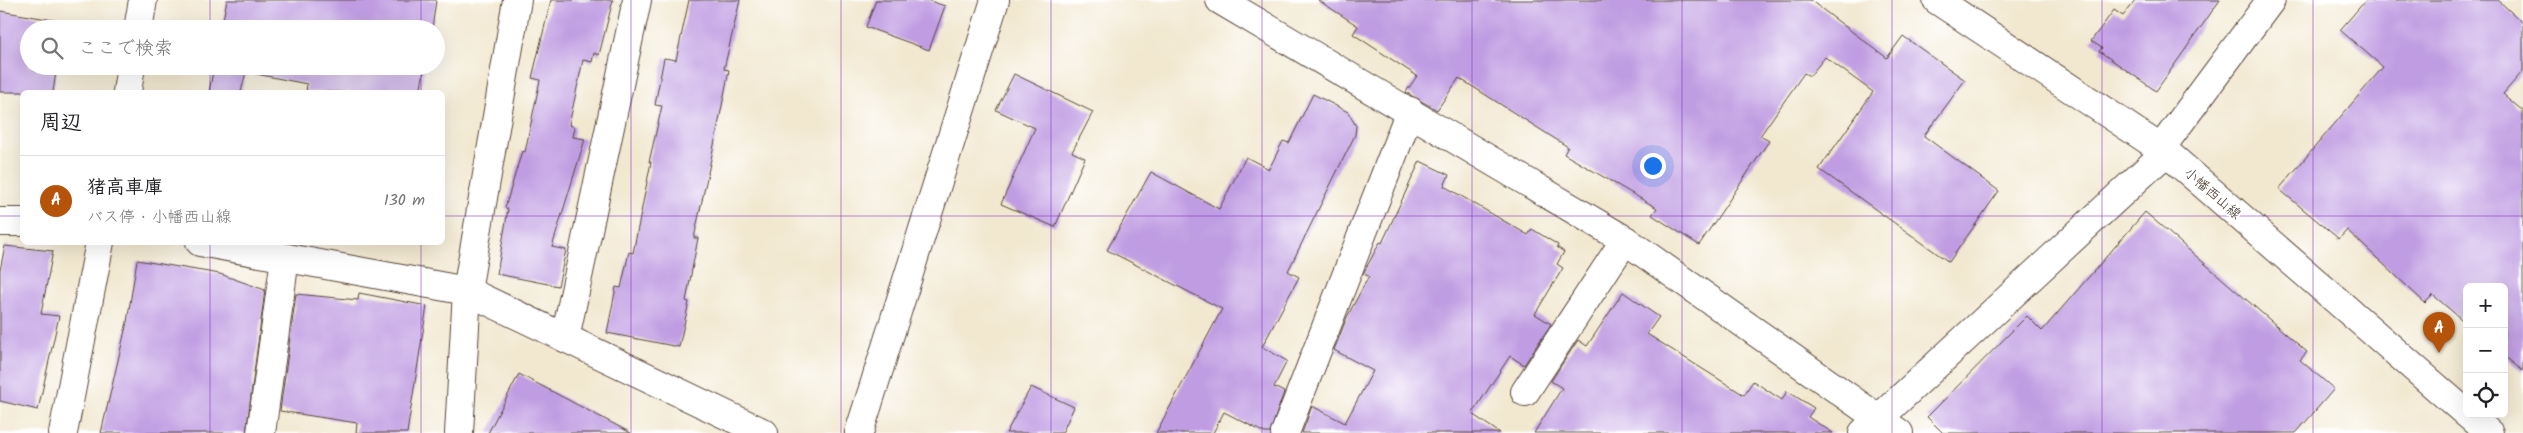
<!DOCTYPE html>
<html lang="ja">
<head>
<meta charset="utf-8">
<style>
	body { margin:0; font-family:Kalam,"Klee One",sans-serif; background:#f2f2f2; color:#202124 }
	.controls { position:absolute; right:15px; bottom:15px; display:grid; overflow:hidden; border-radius:8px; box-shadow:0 5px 20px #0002 }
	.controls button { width:45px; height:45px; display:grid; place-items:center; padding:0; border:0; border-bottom:1px solid #e0e0e0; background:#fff; color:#202124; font:25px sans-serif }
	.you { position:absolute; left:1652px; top:165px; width:18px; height:18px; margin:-12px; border:4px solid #fff; border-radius:50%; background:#1a73e8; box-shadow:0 0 0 8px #1a73e833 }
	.badge { display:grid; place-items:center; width:32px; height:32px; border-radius:50%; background:#b45309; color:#fff; font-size:16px; font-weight:700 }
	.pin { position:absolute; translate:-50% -41px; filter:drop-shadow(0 1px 2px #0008) }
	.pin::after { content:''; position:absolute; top:26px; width:18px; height:15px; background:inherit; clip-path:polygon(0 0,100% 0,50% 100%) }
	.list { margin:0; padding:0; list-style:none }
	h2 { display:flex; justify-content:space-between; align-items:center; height:65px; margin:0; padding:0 20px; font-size:21px }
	h2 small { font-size:16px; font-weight:400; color:#757577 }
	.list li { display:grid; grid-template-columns:32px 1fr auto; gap:15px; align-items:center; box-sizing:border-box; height:90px; padding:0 20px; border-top:1px solid #e0e0e0 }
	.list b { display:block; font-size:19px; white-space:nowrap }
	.list p { margin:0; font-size:16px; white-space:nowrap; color:#757577 }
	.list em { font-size:16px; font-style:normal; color:#757577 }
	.icon { flex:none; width:28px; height:28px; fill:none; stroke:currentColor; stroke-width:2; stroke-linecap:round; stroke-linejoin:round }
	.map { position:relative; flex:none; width:2523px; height:433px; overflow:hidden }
	.search { position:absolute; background:#fff; box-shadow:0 5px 20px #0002; left:20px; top:20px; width:425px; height:55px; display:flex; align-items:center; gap:12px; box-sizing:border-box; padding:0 18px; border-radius:28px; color:#757577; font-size:19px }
	.panel { position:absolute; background:#fff; box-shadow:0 5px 20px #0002; left:20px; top:90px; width:425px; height:155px; border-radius:8px }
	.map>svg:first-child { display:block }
</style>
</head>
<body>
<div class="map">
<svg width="2523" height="433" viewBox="0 0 2523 433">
	<rect width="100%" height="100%" fill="#fff"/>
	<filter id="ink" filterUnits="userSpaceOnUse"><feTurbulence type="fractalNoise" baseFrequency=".02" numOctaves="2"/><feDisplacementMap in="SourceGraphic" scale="10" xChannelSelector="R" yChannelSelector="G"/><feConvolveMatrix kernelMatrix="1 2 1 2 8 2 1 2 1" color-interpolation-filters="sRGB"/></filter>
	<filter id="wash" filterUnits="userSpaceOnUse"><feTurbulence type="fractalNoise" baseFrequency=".0096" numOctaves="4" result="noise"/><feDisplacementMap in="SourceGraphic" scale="20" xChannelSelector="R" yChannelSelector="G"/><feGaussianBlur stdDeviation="1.12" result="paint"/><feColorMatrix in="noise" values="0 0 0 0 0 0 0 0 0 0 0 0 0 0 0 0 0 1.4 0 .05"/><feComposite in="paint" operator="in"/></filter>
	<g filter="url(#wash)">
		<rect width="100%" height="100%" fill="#f2e8d0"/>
		<g id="blocks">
			<!-- building -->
			<g fill="#c09de2">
				<polygon points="227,0 436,0 432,29 221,29"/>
				<polygon points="551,0 613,0 599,55 594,53 592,62 583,60 569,125 575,127 573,137 585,139 552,247 566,250 558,286 497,274 508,209 505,208 522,151 525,152 540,80 532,78"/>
				<polygon points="689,0 740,0 724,69 729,70 717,131 694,238 698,238 686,301 689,302 679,347 607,333 616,287 621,288 629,252 633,253 651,162 649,162 662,106 655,105 664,58 676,60"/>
				<polygon points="876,0 927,0 945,6 929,50 866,27"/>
				<polygon points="1318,0 1810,0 1887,58 1903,36 1965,80 1924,136 1999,191 1949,262 1819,169 1873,92 1825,57 1810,76 1804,73 1760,136 1769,141 1699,245 1652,215 1657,208 1564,154 1568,147 1459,78 1437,110 1412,96 1406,92 1417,76 1353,34 1358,26"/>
				<polygon points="2135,0 2220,0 2156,91 2099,51 2102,48 2091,41 2114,10 2123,16"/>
				<polygon points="2366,0 2498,0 2523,23 2523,71 2503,94 2523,111 2523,371 2504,356 2504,287 2467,287 2467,324 2433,295 2425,303 2347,230 2339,239 2279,189 2383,67 2340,30"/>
				<polygon points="0,11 65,22 64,29 29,29 29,66 57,66 53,92 0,92"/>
				<polygon points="214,66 425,66 420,92 306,92 307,84 246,72 241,92 209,92"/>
				<polygon points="1014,74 1093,112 1072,152 1085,158 1055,227 1001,204 1035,128 996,110"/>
				<polygon points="1313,94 1348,112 1356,126 1355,135 1288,271 1299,277 1262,347 1287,361 1274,387 1284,392 1270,433 1265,433 1224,412 1213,433 1156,433 1222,309 1107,250 1151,172 1219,209 1246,157 1269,169 1283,141 1289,143"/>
				<polygon points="1420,161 1449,175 1444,186 1528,235 1532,229 1558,245 1557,247 1564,252 1557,264 1563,268 1535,314 1551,324 1524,365 1510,356 1472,414 1500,433 1302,433 1312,406 1345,423 1373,371 1334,350 1347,317 1369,276 1363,274 1365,270 1380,242 1382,243"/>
				<polygon points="2145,212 2307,352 2300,360 2334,389 2296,433 1943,433 1927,417 2027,316 2042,331"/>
				<polygon points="5,246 53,251 41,314 59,316 38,410 0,401 0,270"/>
				<polygon points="137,260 220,274 265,290 246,433 101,433 127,322"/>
				<polygon points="1623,292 1659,317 1647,334 1744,395 1753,381 1782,400 1787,391 1814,408 1808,417 1833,433 1534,433 1562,388 1551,381 1578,340 1587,346"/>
				<polygon points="359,293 427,306 407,433 356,433 357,423 280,411 296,294 358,300"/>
				<polygon points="519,374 631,433 488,433"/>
				<polygon points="1031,387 1074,407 1062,433 1006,433"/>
			</g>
		</g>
	</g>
	<g filter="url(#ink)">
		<use href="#blocks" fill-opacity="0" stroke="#564639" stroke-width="1"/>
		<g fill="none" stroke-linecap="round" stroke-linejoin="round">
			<defs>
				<g id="minor">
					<polyline points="1220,0 1625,240 1899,433"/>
					<polyline points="1937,0 2166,152 2467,414"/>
					<polyline points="138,29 143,0"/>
					<polyline points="127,92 131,66"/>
					<polyline points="2161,148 2271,0"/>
					<polyline points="0,222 22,222"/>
					<polyline points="200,242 467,291 764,433"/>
					<polyline points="565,338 637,0"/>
					<polyline points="1525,392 1625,240"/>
					<polyline points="2467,414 2489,433"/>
					<polyline points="63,433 100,242"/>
					<polyline points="261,433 285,258"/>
					<polyline points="459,433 467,291 517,0"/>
					<polyline points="859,433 995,0"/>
					<polyline points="1285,433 1410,111"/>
					<polyline points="1863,433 2166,152"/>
				</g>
			</defs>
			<!-- minor casing -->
			<use href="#minor" stroke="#564639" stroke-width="30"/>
			<!-- minor -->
			<use href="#minor" stroke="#fff" stroke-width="28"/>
		</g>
	</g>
	<!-- grid -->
	<path fill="none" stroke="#7b2cbf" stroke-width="1" stroke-opacity="0.55" d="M210 0V29M421 0V29M631 0V433M841 0V433M1051 0V433M1262 0V433M1472 0V433M1682 0V433M1892 0V433M2102 0V433M2313 0V433M210 66V92M421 66V92M0 216H22M442 216H2523M210 242V433M421 242V433"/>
	<g text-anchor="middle" stroke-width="4" stroke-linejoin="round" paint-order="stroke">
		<!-- street labels -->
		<g font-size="14" fill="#3b2a1e" stroke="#fff">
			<text transform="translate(2213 193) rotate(41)" y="5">小幡西山線</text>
		</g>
	</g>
</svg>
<div class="controls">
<button>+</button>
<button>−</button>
<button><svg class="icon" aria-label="locate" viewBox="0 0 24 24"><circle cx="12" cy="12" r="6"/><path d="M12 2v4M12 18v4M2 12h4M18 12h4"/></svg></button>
</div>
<div class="you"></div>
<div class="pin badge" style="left:2439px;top:353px">A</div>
<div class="search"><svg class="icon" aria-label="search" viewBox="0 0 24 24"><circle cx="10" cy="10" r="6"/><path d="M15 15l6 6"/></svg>ここで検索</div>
<section class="panel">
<h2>周辺<small></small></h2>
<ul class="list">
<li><span class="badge">A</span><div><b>猪高車庫</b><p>バス停 · 小幡西山線</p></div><em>130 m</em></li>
</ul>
</section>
</div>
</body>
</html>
